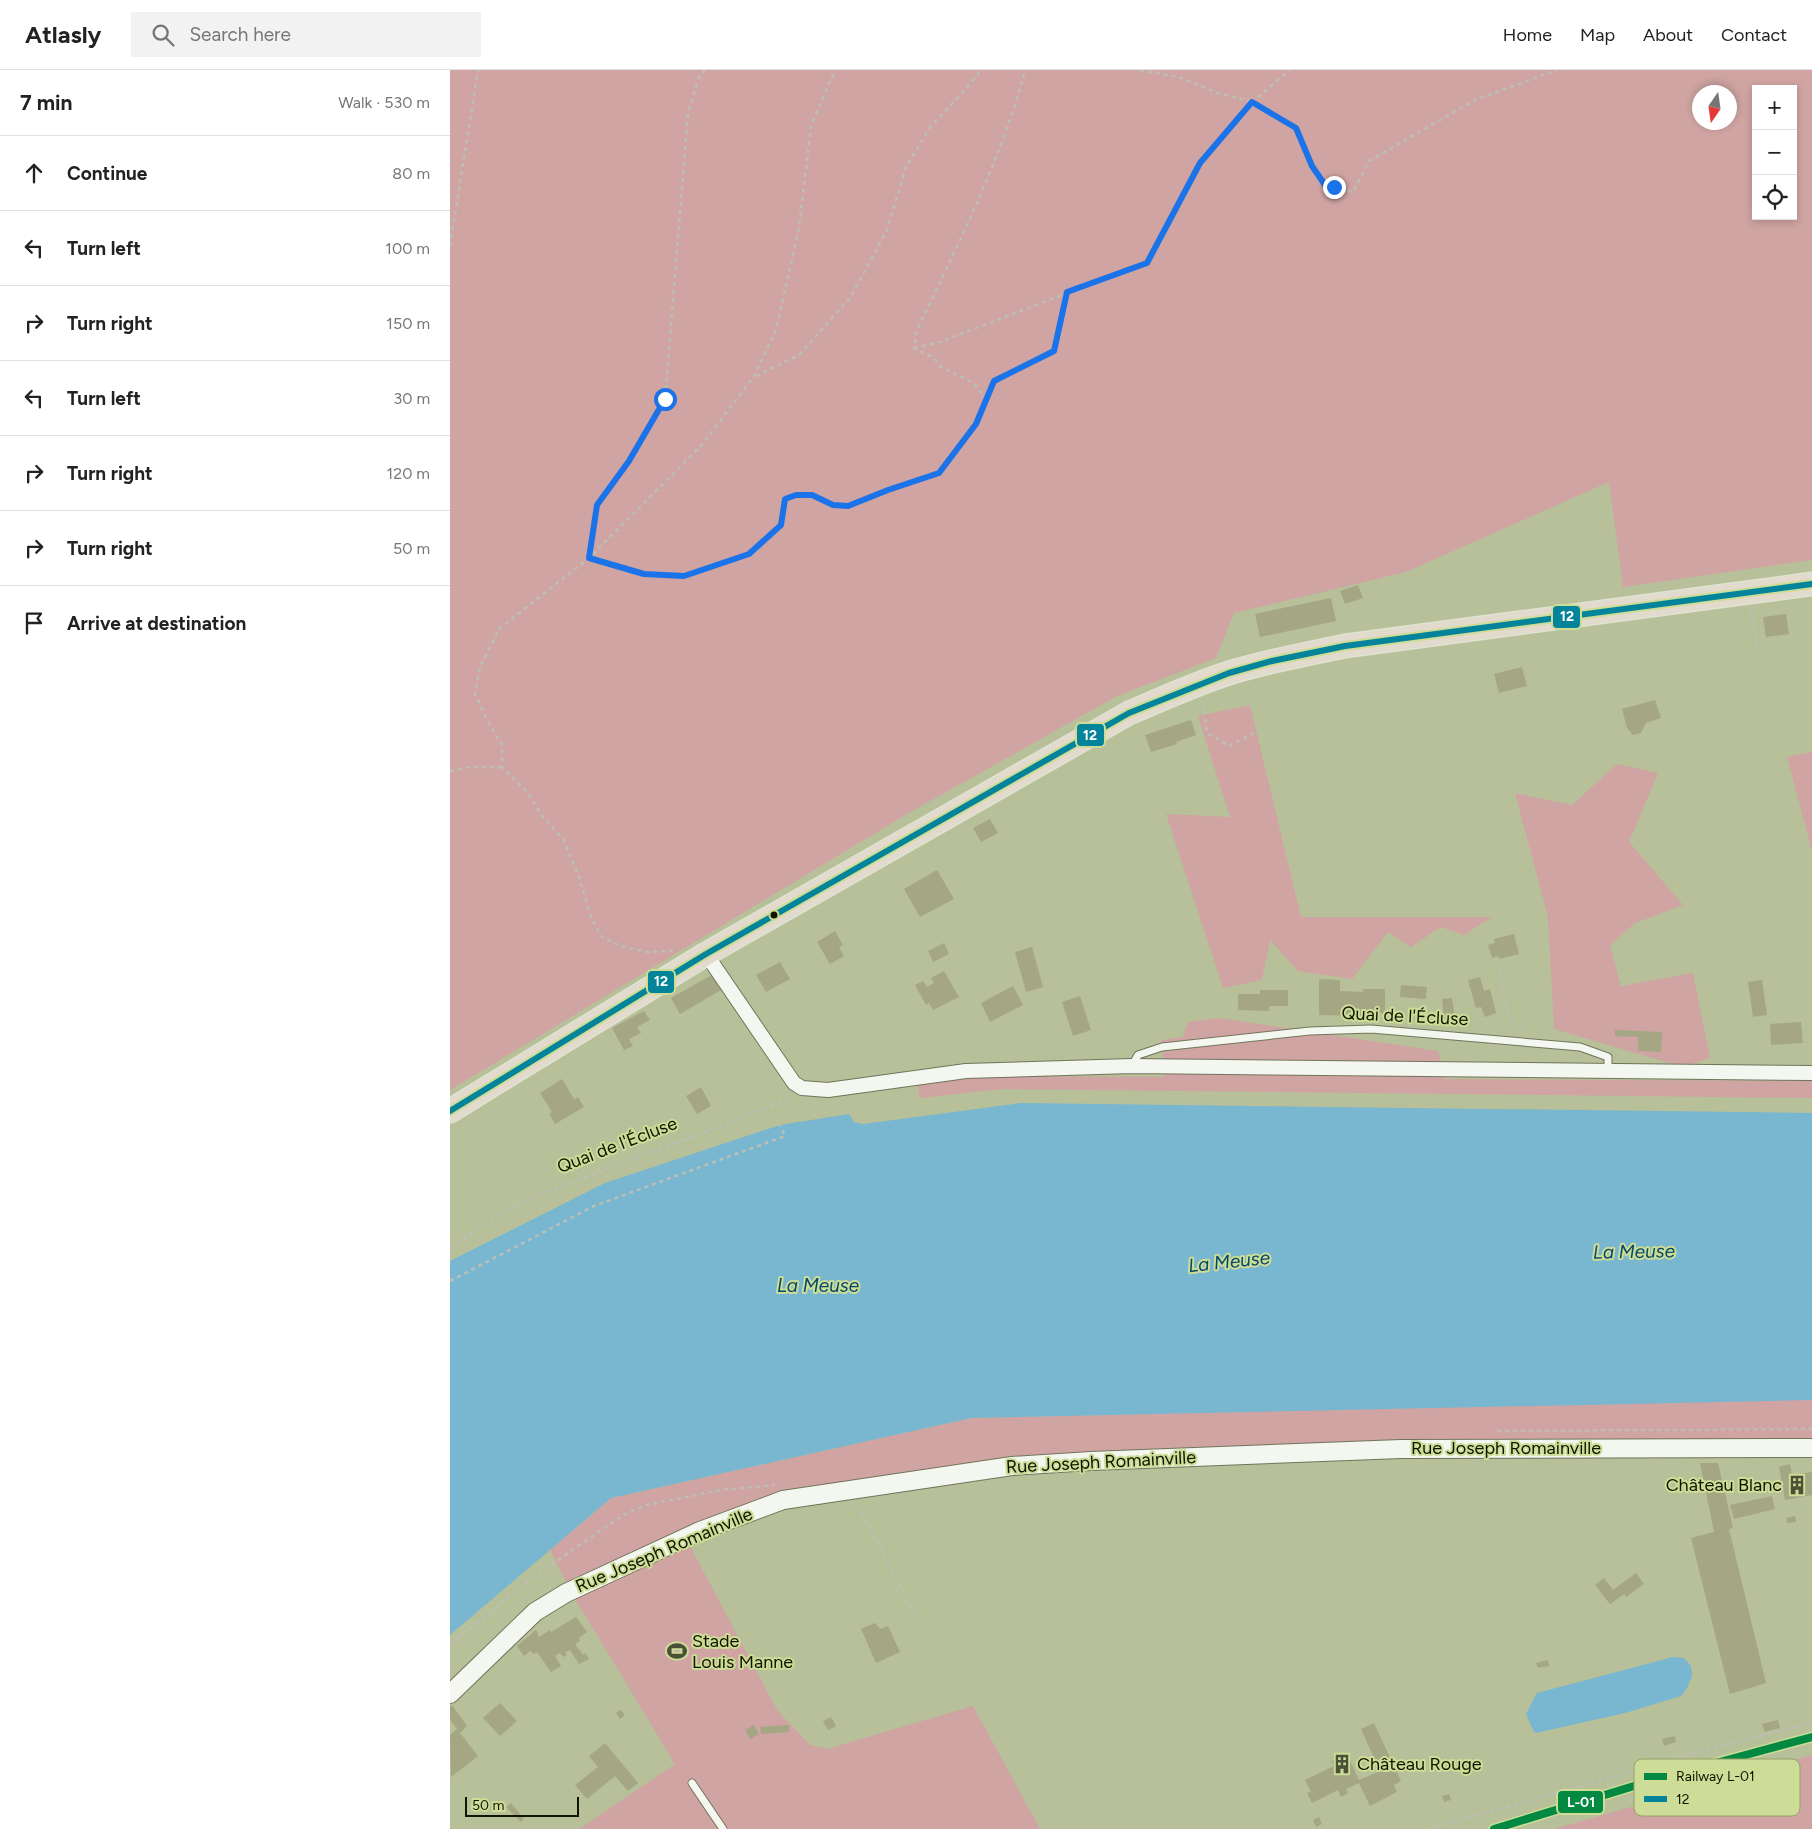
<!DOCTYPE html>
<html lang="en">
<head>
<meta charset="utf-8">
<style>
	body { margin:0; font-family:Figtree,sans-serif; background:#f2f2f2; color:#222 }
	.controls { position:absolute; right:15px; top:15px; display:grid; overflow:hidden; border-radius:0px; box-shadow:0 2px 8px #0003 }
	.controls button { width:45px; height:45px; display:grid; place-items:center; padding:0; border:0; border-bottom:1px solid #e0e0e0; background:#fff; color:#222; font:25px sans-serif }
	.compass { position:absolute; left:1242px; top:15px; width:45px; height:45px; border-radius:50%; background:#fff; box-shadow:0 2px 8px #0003; rotate:193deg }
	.scale { position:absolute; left:15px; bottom:12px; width:114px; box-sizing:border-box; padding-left:5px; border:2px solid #111500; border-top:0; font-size:14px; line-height:18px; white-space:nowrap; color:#111500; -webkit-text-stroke:4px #cddc96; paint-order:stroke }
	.stop { position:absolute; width:15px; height:15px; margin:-11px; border:4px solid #1a73e8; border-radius:50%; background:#fff }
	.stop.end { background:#1a73e8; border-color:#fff; box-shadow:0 1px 5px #0008 }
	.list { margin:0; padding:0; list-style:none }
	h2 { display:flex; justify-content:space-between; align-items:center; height:65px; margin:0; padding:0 20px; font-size:21px }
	h2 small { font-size:16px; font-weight:400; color:#767676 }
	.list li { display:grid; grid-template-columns:32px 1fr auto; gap:15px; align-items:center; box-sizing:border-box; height:75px; padding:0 20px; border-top:1px solid #e0e0e0 }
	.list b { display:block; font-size:19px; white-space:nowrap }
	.list em { font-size:16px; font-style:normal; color:#767676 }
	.icon { flex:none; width:28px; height:28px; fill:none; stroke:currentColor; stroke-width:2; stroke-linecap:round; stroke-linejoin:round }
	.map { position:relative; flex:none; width:1362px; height:1759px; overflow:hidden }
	header { display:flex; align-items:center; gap:30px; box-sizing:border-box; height:70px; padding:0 25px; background:#fff; border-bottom:1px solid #e0e0e0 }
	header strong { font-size:24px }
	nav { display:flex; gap:28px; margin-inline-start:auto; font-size:18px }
	.search { width:350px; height:45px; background:#f2f2f2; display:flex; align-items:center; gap:12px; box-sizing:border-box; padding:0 18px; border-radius:0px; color:#767676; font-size:19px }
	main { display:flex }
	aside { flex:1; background:#fff }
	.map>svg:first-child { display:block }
</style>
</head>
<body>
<header>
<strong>Atlasly</strong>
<div class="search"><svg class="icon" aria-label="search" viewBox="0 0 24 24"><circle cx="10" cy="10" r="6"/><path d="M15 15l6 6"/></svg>Search here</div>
<nav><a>Home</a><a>Map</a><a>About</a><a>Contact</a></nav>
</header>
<main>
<aside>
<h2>7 min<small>Walk · 530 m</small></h2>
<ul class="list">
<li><svg class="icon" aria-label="ahead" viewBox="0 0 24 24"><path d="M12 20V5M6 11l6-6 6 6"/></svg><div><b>Continue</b></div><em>80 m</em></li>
<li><svg class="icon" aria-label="left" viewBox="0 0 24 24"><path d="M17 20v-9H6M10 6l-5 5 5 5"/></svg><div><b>Turn left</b></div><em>100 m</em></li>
<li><svg class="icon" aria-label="right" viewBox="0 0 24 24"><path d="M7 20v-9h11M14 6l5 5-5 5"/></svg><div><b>Turn right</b></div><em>150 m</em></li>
<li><svg class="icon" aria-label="left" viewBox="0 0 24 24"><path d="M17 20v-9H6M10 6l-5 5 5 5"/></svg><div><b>Turn left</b></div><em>30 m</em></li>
<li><svg class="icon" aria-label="right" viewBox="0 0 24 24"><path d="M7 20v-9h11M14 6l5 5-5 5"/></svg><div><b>Turn right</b></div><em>120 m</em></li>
<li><svg class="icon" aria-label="right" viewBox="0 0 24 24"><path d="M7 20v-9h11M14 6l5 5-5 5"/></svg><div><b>Turn right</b></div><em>50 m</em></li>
<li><svg class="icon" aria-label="arrive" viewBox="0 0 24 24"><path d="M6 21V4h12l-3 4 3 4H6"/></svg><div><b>Arrive at destination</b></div></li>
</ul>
</aside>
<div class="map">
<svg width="1362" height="1759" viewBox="0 0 1362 1759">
	<rect width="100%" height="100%" fill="#b7c099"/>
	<!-- green -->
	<g fill="#cfa4a2" fill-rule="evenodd">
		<path d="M0 0H1362V490L1173 517 1159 412 956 502 784 543 766 588 667 626 457 744 0 1020ZM1306 19H1343V146H1306ZM1250 22H1280V52H1250Z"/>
		<polygon points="800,635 851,847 1042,847 1014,865 991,857 961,877 938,862 902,909 848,901 820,870 812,910 773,918 716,744 780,747 748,646"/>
		<polygon points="1362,682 1362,781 1337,687"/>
		<polygon points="1167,694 1208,703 1179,772 1233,835 1185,853 1160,875 1171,916 1243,903 1260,988 1233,997 1104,959 1098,847 1065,723 1122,735"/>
		<polygon points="769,948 988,981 995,1009 1362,1011 1362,1028 552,1019 470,1028 467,1012 554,1006 714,1007 712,970 733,967 738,952"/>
		<polygon points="1291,1330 1362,1330 1362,1378 641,1391 400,1419 250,1461 241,1478 327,1640 360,1675 377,1679 523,1636 590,1759 129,1759 225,1694 124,1527 100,1480 161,1428 521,1348"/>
		<polygon points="1362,1685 1362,1759 1104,1759"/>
	</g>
	<!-- water -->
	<g fill="#79b6d0">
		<polygon points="571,1033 1362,1043 1362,1330 521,1348 161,1428 0,1565 0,1191 155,1113 330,1055 399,1044 404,1052 413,1054"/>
		<polygon points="1223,1587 1234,1588 1241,1596 1242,1606 1237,1618 1231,1626 1175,1643 1086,1663 1083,1660 1076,1644 1087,1623"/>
	</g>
	<!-- building -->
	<g fill="#a5a683">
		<polygon points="908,515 913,528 895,534 890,521"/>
		<polygon points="881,528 886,551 810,567 805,544"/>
		<polygon points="1336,544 1339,564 1316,567 1313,547"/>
		<polygon points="1072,597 1077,616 1049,623 1044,604"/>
		<polygon points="1205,630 1211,648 1196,653 1191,663 1183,665 1177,658 1172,639"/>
		<polygon points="741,650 746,665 726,672 727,674 701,682 695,665"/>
		<polygon points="540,749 548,763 531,772 523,758"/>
		<polygon points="487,800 504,829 470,847 454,819"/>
		<polygon points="385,861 393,875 389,877 394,886 380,894 367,872"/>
		<polygon points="1064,864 1069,884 1049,889 1049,886 1042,888 1038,875 1045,873 1044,869"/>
		<polygon points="494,873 499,884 483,892 478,881"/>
		<polygon points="582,877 593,917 576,922 565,882"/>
		<polygon points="330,892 340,909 316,922 306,905"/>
		<polygon points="494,901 509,927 483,940 479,933 476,935 465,915 473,911 477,917 484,913 481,908"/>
		<polygon points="262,905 271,920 230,944 221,928"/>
		<polygon points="1030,907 1034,921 1040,919 1046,943 1035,947 1031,937 1026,938 1018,910"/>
		<polygon points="869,909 890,910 890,921 913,922 913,919 935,919 935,943 913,943 913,946 869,945"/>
		<polygon points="1312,910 1317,945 1303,947 1298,912"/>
		<polygon points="951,915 977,917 976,929 950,927"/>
		<polygon points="563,916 573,935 540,952 531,933"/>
		<polygon points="810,920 838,920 838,936 819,936 819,941 788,940 788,924 810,924"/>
		<polygon points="630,926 641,960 623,966 612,932"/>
		<polygon points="1002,928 1005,948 994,949 992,929"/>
		<polygon points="194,941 200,950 187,957 191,963 179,969 183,976 174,980 162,958"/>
		<polygon points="1351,952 1353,973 1321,975 1320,954"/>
		<polygon points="1165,960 1212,962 1211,982 1188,981 1188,967 1165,966"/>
		<polygon points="112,1009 124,1029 128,1027 134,1037 105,1054 99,1044 102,1042 90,1023"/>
		<polygon points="251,1017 261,1036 247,1044 236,1026"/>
		<polygon points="1250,1393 1268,1393 1283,1458 1279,1459 1316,1613 1280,1624 1241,1468 1264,1462"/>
		<polygon points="1340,1394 1342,1405 1362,1402 1362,1425 1335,1430 1329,1397"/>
		<polygon points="1322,1426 1325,1439 1284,1449 1280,1435"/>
		<polygon points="1345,1446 1346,1452 1337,1453 1336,1448"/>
		<polygon points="1186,1503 1194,1514 1176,1527 1174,1524 1160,1534 1145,1515 1154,1508 1163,1520"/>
		<polygon points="126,1547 137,1562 129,1568 130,1571 125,1574 133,1585 136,1583 139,1589 129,1594 120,1580 115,1582 117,1585 113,1587 110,1583 105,1586 111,1596 101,1602 87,1582 84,1584 80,1581 74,1586 67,1576 86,1560 89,1567 100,1560 101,1562"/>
		<polygon points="425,1553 430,1559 438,1556 450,1582 426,1593 411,1559"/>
		<polygon points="1098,1590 1099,1596 1088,1598 1086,1593"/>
		<polygon points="50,1633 67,1651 50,1666 33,1648"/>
		<polygon points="2,1635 17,1656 10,1663 28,1686 1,1707 0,1665 7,1659 0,1650 0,1637"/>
		<polygon points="171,1640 175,1645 170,1649 166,1643"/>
		<polygon points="381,1647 386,1656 378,1660 373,1651"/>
		<polygon points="1328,1650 1330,1658 1315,1662 1312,1654"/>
		<polygon points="924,1653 951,1711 944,1715 947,1722 920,1736 909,1713 896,1719 898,1723 891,1727 888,1720 862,1733 857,1723 861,1722 855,1710 884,1696 882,1691 897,1684 909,1710 930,1701 911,1659"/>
		<polygon points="304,1655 309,1664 300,1669 295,1660"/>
		<polygon points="339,1655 339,1662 311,1664 310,1657"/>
		<polygon points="1225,1666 1226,1672 1214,1676 1212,1669"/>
		<polygon points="155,1673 188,1713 178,1721 165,1706 137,1729 125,1715 148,1697 139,1686"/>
		<polygon points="999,1724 1001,1730 994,1732 992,1726"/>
		<polygon points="61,1733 74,1749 71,1752 56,1737"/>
		<polygon points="869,1747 872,1754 866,1757 863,1750"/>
	</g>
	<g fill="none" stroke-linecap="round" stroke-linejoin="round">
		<defs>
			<g id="service">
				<polyline points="682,996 688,985 712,977 860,961 921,959 1130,977 1158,987 1158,1001"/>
				<polyline points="242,1713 273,1759"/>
			</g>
			<polyline id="minor" points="256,884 344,1013 352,1018 378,1020 516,1001 682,996 1362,1003"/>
			<polyline id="tertiary" points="0,1624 85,1542 116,1523 250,1461 333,1430 562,1396 641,1391 951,1379 1362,1378"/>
			<path id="primary" d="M0 1041 256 884 679 643C712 629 745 614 779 603 817 591 857 584 895 576L1362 514"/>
		</defs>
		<!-- service casing -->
		<use href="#service" stroke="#70755a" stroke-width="9"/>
		<!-- minor casing -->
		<use href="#minor" stroke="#70755a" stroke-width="16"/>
		<!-- tertiary casing -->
		<use href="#tertiary" stroke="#70755a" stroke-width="20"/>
		<!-- primary casing -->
		<use href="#primary" stroke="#dfe3d1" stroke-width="25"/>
		<!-- path -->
		<g stroke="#bdbfb4" stroke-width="2.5" stroke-dasharray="4 4" stroke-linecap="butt">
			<polyline points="255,0 249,7 238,43 215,329 179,391 147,435 139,488 194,504 234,506 299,484 331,455 335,429 346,425 362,425 383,435 398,436 438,420 489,403 526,354 544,311 603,281 617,223 697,193 749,93 803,32 839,0"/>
			<polyline points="690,0 729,7 768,23 803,32 846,58 862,96 875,115 903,122 919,91 1025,30 1107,0"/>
			<polyline points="0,176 28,0"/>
			<polyline points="464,278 490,272 617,223"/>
			<polyline points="306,306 349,285 400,228 437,160 456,97 481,56 516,19 531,0"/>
			<path d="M536 330 524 313 491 297 484 288 464 278 467 260C507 176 551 91 575 0"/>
			<polyline points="1301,539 1307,577"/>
			<polyline points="753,633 757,663 779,676 806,662"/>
			<polyline points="0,701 20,697 52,697"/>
			<polyline points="223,881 198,882 170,876 151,866 141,847 128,804 113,769 93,747 77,722 52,697 52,675 37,650 25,624 30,597 49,559 139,488 251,376 304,306 326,260 349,158 361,56 385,0"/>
			<polyline points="1050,900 1056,938 1067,958 1077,960"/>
			<polyline points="0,1178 66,1134 309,1041 340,1027"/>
			<polyline points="0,1211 144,1136 335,1066 330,1055"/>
			<polyline points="1047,1361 1362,1359"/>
			<polyline points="408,1435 466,1547"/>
			<polyline points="0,1573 41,1542 82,1508 173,1445 196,1435 271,1420 325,1415"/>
			<polyline points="979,1759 1256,1680 1362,1652"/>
		</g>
		<!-- service -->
		<use href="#service" stroke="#f4f6f0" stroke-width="7"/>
		<!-- minor -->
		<use href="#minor" stroke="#f4f6f0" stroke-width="14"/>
		<!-- tertiary -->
		<use href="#tertiary" stroke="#f4f6f0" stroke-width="18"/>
		<!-- primary -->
		<use href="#primary" stroke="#e2dbcd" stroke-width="22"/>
		<defs>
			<polyline id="bus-1" points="0,1041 256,884 679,643 779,603 822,591 895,576 1362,514"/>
		</defs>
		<!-- bus-1 casing -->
		<use href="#bus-1" stroke="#cddc96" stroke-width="10"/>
		<!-- bus-1 -->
		<use href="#bus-1" stroke="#04849a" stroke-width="6"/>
		<defs>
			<polyline id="rail-1" points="1044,1759 1207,1709 1362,1667"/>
		</defs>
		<!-- rail-1 casing -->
		<use href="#rail-1" stroke="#cddc96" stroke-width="11"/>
		<!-- rail-1 -->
		<use href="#rail-1" stroke="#038941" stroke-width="8"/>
	</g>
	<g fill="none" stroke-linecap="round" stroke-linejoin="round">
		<!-- route -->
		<polyline stroke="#1a73e8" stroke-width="6" points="215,329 179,391 147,435 139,488 194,504 234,506 299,484 331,455 335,429 346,425 362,425 383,435 398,436 438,420 489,403 526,354 544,311 604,281 617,222 697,193 750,93 802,32 846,58 862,96 875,115 884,117"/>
	</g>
	<!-- icons -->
	<defs>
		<symbol id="building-bare" viewBox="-9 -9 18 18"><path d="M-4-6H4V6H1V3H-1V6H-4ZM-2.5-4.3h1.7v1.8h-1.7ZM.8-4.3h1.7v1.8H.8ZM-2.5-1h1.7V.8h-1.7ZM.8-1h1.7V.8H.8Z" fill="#4b5136" stroke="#cddc96" stroke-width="2.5" paint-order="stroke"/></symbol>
		<symbol id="stadium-bare" viewBox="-9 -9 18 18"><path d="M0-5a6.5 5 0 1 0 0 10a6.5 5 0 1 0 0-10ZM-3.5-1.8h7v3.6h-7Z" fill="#4b5136" stroke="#cddc96" stroke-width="2.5" paint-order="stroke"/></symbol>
	</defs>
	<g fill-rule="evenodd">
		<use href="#building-bare" x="1333" y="1401" width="28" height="28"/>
		<use href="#stadium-bare" x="213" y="1567" width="28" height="28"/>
		<use href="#building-bare" x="878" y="1680" width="28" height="28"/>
	</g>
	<!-- markers -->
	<circle fill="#111500" stroke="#cddc96" stroke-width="2" cx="324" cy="845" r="4.5"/>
	<g text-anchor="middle" stroke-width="4" stroke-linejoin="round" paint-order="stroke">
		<!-- street labels -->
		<g font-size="18" fill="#111500" stroke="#cddc96">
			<text transform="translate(955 946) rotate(3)" y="6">Quai de l'Écluse</text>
			<text transform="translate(167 1075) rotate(-21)" y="6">Quai de l'Écluse</text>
			<text x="1056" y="1384">Rue Joseph Romainville</text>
			<text transform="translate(651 1392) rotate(-3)" y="6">Rue Joseph Romainville</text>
			<text transform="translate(214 1480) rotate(-23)" y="6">Rue Joseph Romainville</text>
		</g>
		<!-- poi labels -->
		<g font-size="18" fill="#111500" stroke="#cddc96" text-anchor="start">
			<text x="1332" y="1421" text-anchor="end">Château Blanc</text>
			<text x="242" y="1577">Stade<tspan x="242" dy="21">Louis Manne</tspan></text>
			<text x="907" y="1700">Château Rouge</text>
		</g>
		<!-- water labels -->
		<g font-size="19" font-style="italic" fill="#02496b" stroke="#cddc96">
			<text transform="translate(1184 1181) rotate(-1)" y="7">La Meuse</text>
			<text transform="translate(779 1191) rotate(-6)" y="7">La Meuse</text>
			<text x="368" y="1222">La Meuse</text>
		</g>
	</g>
	<!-- legend -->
	<rect x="1184" y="1689" width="166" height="57" rx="8" fill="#cddc96" stroke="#95a069" stroke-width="1"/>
	<rect x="1194" y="1703" width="23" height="7" fill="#038941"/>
	<rect x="1194" y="1726" width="23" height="6" fill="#04849a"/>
	<g font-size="14" fill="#111500">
		<text x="1226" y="1711">Railway L-01</text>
		<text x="1226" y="1734">12</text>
	</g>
	<g stroke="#cddc96" stroke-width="2">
		<rect x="1102" y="535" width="29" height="24" rx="5" fill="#04849a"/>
		<rect x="626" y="653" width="29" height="24" rx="5" fill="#04849a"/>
		<rect x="197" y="900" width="28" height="24" rx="5" fill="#04849a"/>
		<rect x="1107" y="1720" width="47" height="24" rx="5" fill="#038941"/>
	</g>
	<g font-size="14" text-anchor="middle" font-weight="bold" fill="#fff">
		<text x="1117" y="551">12</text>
		<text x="640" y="670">12</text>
		<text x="211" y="916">12</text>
		<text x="1131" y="1737">L-01</text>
	</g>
</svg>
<div class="controls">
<button>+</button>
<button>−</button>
<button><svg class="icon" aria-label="locate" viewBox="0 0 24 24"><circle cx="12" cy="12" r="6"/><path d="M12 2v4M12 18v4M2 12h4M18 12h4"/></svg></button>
</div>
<svg class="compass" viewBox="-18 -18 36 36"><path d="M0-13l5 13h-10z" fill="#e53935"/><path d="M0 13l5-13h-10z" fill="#767676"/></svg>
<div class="scale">50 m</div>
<div class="stop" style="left:215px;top:329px"></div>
<div class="stop end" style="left:884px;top:117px"></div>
</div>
</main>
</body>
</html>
